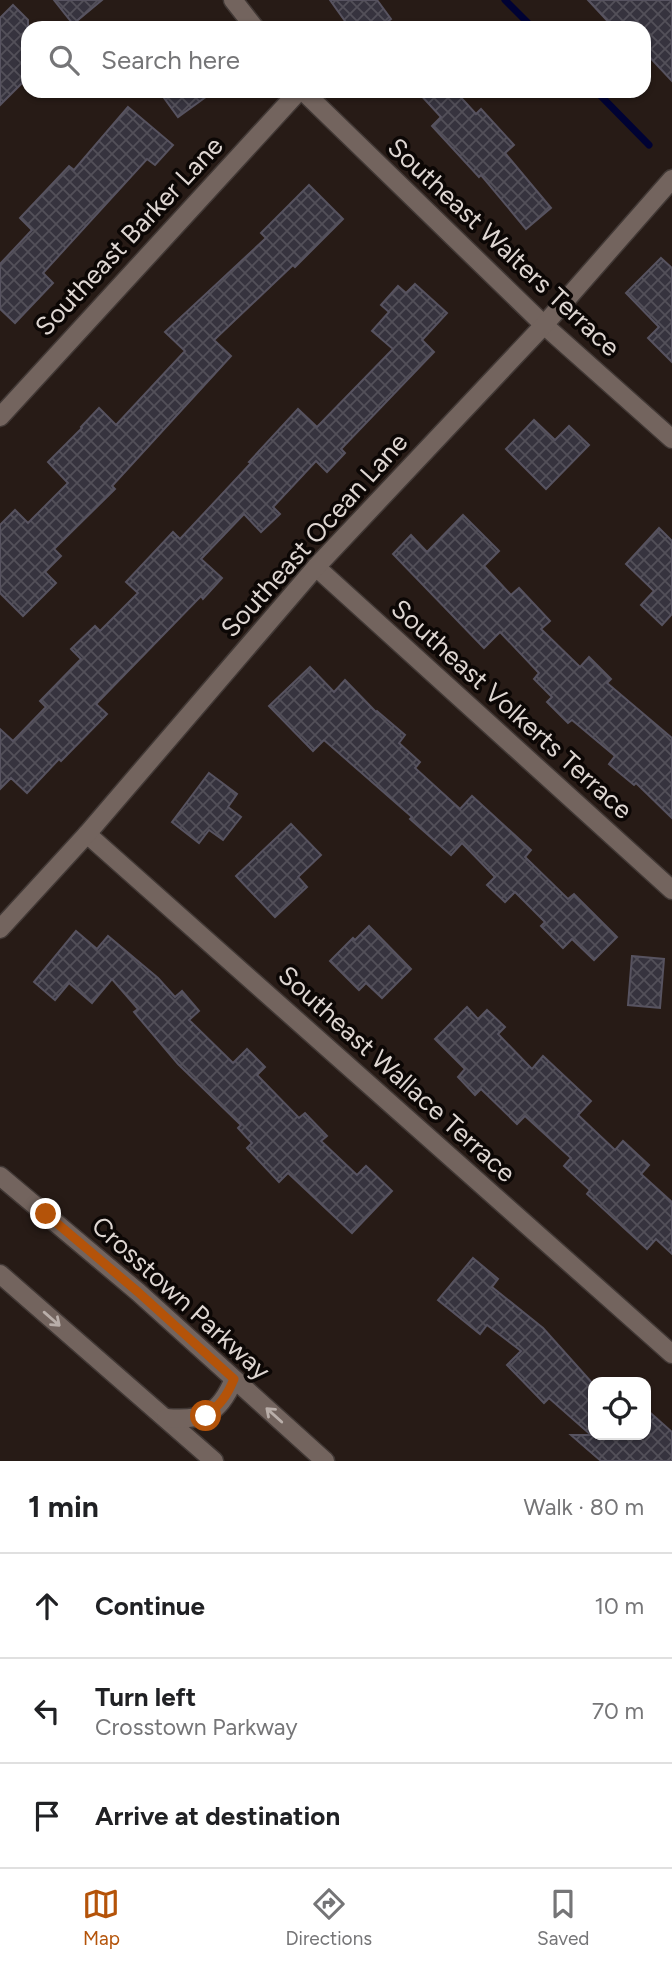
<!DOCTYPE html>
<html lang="en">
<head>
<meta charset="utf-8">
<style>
	body { margin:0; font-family:Figtree,sans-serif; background:#f6f6f6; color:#202124 }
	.controls { position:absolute; right:21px; bottom:21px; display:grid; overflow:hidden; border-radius:14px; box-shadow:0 2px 5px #0004 }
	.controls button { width:63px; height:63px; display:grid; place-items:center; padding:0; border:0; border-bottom:2px solid #e0e0e0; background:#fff; color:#202124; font:35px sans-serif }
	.stop { position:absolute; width:21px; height:21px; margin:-16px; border:5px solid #b45309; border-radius:50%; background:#fff }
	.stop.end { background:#b45309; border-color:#fff; box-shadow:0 2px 7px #0008 }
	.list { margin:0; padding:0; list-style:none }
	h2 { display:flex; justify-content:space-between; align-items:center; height:91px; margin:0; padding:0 28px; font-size:30px }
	h2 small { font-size:23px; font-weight:400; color:#757577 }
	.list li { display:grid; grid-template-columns:46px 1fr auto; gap:21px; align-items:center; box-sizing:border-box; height:105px; padding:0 28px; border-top:2px solid #e0e0e0 }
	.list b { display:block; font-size:26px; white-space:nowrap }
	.list p { margin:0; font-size:23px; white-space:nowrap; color:#757577 }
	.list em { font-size:23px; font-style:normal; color:#757577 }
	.icon { flex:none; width:38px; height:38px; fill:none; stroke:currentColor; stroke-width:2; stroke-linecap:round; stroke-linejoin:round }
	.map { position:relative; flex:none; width:672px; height:1461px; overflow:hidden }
	.search { position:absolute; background:#fff; box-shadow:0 2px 5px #0004; left:21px; right:21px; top:21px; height:77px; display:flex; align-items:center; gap:18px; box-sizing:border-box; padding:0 24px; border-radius:21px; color:#757577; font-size:26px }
	.sheet { height:406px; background:#fff }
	nav { display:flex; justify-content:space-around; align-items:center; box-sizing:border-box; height:98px; border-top:2px solid #e0e0e0; background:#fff; font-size:19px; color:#757577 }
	nav a { display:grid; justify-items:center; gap:4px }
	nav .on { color:#b45309 }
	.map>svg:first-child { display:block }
</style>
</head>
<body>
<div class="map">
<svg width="672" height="1461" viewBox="0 0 672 1461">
	<defs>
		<pattern id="building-cross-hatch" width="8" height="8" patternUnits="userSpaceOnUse" patternTransform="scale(1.75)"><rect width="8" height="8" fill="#36333e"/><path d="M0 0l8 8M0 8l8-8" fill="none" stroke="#535059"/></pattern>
	</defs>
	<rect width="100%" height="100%" fill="#271b16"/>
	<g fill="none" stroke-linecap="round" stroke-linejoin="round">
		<!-- stream -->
		<g stroke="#000233" stroke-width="7">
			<polyline points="505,0 533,28"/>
			<polyline points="596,91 649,145"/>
		</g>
	</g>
	<!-- building -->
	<g fill="url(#building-cross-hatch)" stroke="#575360" stroke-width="2">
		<polygon points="54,0 102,0 73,24"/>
		<polygon points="330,0 377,0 391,19 379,28 350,28"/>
		<polygon points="588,0 672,0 672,81 644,51 644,28 614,28"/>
		<polygon points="13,5 28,20 28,77 0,105 0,18"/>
		<polygon points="159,91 214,91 178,117"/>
		<polygon points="417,91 455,91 476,114 481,109 514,145 505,153 551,208 526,229 481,175 479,177 432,126 441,117"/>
		<polygon points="128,107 173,145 155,165 147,159 43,273 53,283 15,323 0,309 0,264 32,230 20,218 69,166 74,170"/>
		<polygon points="309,185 343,219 295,267 293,265 214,340 231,356 112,486 115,489 54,549 61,556 45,572 56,583 23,616 0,593 0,525 15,510 28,523 68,483 48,462 82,428 81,427 99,408 116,425 185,351 165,332 266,238 261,233"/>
		<polygon points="661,258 672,268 672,362 648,338 659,327 626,293"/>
		<polygon points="415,284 447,313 422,340 434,352 341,449 345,453 327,472 316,461 273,507 280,514 261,532 244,514 201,559 222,578 203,599 201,596 96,704 107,714 61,761 59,759 27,793 11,778 0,789 0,729 13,741 46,707 40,701 81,659 71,649 95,626 100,631 138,593 126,582 173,532 180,539 251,463 249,462 298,409 317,427 393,349 372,331 389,312 381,305 398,286 406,293"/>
		<polygon points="534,420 555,440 569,426 589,445 546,489 506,449"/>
		<polygon points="463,515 499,551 484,566 511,595 519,588 550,621 541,629 580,667 589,657 611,679 607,683 672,738 672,818 636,783 634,785 609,764 615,756 572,720 568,723 547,702 552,697 534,679 539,673 500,632 484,648 393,554 411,535 427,552"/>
		<polygon points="659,528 672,541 672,614 662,625 641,605 654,591 626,564"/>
		<polygon points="310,667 334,692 345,680 376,712 377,711 405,735 399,743 420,762 415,768 460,809 472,796 531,850 525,857 568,899 574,894 617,937 594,960 572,939 563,948 541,926 545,922 515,892 505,902 487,885 495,877 462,843 451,855 410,819 412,817 324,740 313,751 269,706"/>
		<polygon points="209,773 237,794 228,807 241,817 223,840 209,830 199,843 172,822"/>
		<polygon points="291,824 321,855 298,877 307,887 275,917 236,876"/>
		<polygon points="369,926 411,969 382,998 366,983 359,990 330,961 353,938 355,940"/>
		<polygon points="76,931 97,949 108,936 158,978 175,997 182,991 199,1011 189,1020 233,1063 247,1049 265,1067 257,1075 299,1118 305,1113 327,1136 321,1141 357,1175 366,1166 392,1191 352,1233 288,1173 279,1182 247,1148 252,1143 238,1128 241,1125 178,1064 134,1012 138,1009 112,979 92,1003 69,983 55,1000 34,982"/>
		<polygon points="632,956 664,959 660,1008 628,1005"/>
		<polygon points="467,1007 478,1019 487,1010 505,1027 498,1034 532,1069 543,1056 591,1101 578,1115 615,1150 623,1141 649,1165 641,1174 672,1202 672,1254 656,1239 647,1249 587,1194 590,1190 564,1166 571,1158 525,1116 517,1124 481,1089 475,1095 458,1077 465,1069 435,1039"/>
		<polygon points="473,1258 498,1279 492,1287 543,1328 593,1384 593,1435 646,1435 646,1409 672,1432 672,1461 601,1461 571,1435 591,1435 549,1398 544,1403 507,1365 521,1351 487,1325 480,1334 438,1300"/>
	</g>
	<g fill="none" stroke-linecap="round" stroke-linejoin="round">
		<defs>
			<g id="street">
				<polyline points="233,0 255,28"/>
				<polyline points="303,91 544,325 672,439"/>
				<polyline points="0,417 299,91"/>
				<polyline points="316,567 672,890"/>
				<polyline points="87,834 672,1354"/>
				<polyline points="0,929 87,834 316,567 544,325 672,179"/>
			</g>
			<g id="secondary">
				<polyline points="0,1176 138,1292 325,1461"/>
				<polyline points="0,1274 214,1461"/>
				<path d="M166 1418C203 1421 219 1415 234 1379"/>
			</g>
		</defs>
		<!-- street casing -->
		<use href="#street" stroke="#413835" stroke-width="21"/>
		<!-- secondary casing -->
		<use href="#secondary" stroke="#413835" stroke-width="21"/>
		<!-- street -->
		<use href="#street" stroke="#73645e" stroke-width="18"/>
		<!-- secondary -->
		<use href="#secondary" stroke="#73645e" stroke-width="18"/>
	</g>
	<!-- one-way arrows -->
	<defs><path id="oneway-shaft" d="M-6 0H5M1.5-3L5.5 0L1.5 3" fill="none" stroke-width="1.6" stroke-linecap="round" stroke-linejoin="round" transform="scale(1.75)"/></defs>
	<g stroke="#b9aea9">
		<use href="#oneway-shaft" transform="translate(52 1319) rotate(41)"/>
		<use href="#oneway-shaft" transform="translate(274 1415) rotate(-138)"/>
	</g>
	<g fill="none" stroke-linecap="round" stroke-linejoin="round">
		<!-- route -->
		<path stroke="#b45309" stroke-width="9" d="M46 1214 138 1292 234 1379C227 1396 220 1405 206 1416"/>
	</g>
	<g text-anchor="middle" stroke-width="7" stroke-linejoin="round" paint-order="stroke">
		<!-- street labels -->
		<g font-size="26" fill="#ded6d2" stroke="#0c0705">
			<text transform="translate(129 236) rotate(-47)" y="9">Southeast Barker Lane</text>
			<text transform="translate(504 247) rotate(43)" y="9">Southeast Walters Terrace</text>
			<text transform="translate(314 535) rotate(-48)" y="9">Southeast Ocean Lane</text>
			<text transform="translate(512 709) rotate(42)" y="9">Southeast Volkerts Terrace</text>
			<text transform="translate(397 1074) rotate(42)" y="9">Southeast Wallace Terrace</text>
			<text transform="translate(181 1298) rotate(42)" y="9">Crosstown Parkway</text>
		</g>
	</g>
</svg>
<div class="controls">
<button><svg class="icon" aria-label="locate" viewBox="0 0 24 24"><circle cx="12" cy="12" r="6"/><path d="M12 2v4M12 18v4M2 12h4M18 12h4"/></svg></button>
</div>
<div class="stop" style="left:206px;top:1416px"></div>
<div class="stop end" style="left:46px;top:1214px"></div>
<div class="search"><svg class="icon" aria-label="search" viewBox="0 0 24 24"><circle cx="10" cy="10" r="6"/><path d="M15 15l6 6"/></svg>Search here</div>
</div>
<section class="sheet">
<h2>1 min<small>Walk · 80 m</small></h2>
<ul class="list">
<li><svg class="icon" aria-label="ahead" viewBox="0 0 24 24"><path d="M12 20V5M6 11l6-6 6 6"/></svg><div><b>Continue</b></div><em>10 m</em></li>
<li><svg class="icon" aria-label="left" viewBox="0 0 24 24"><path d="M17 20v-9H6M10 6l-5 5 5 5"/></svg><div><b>Turn left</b><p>Crosstown Parkway</p></div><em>70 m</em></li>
<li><svg class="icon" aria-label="arrive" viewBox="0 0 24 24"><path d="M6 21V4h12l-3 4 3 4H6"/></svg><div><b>Arrive at destination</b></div></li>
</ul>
</section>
<nav>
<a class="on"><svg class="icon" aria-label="map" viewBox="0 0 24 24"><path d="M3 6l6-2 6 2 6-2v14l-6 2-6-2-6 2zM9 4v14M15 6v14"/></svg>Map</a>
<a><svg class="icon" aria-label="directions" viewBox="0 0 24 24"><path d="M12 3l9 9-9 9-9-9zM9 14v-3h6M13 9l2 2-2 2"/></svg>Directions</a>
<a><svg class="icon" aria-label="saved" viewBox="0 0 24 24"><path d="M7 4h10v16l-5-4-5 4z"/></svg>Saved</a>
</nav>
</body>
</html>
